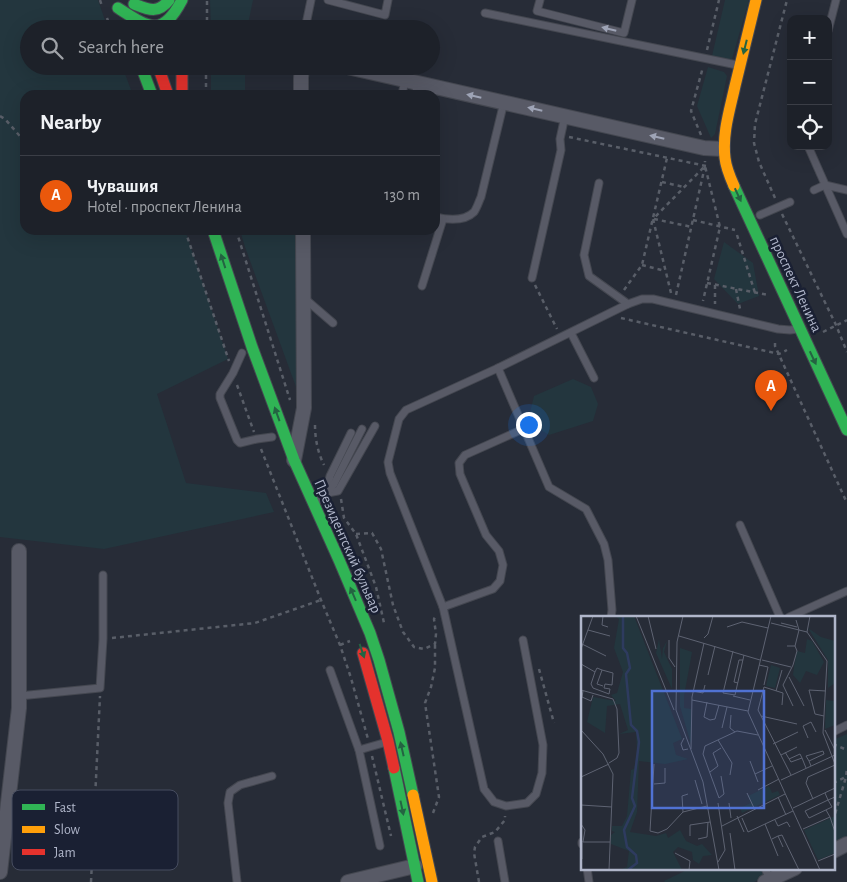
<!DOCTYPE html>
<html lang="en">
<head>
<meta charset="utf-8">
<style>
	body { margin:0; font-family:"Alegreya Sans",sans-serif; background:#252931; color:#f1f3f6 }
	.controls { position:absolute; right:15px; top:15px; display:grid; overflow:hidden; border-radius:10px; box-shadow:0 5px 20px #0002 }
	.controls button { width:45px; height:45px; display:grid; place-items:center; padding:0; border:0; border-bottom:1px solid #3b3e46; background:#1d2129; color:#f1f3f6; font:25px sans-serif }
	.you { position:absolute; left:528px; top:424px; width:18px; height:18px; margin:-12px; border:4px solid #fff; border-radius:50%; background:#1a73e8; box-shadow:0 0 0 8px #1a73e833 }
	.badge { display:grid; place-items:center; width:32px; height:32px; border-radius:50%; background:#ea580c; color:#fff; font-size:16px; font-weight:700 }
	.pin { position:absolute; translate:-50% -41px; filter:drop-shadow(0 1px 2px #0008) }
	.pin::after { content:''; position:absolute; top:26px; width:18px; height:15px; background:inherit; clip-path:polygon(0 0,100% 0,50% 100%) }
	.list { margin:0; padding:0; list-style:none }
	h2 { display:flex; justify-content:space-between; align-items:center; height:65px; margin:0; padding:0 20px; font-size:21px }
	h2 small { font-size:16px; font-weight:400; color:#a0a3a8 }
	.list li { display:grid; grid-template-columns:32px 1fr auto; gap:15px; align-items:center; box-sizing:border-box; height:80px; padding:0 20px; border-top:1px solid #3b3e46 }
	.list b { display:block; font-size:19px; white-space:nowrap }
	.list p { margin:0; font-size:16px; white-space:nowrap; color:#a0a3a8 }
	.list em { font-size:16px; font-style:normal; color:#a0a3a8 }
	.icon { flex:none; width:28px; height:28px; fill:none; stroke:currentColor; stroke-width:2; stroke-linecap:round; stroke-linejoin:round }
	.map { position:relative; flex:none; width:847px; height:882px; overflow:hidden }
	.search { position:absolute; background:#1d2129; box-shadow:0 5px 20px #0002; left:20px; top:20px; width:420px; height:55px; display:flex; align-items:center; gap:12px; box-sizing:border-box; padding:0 18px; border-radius:28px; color:#a0a3a8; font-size:19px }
	.panel { position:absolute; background:#1d2129; box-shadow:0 5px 20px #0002; left:20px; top:90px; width:420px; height:145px; border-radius:15px }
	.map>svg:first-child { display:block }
</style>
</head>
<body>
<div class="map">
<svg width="847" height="882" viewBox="0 0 847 882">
	<rect width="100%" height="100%" fill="#272c37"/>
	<!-- green -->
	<g fill="#23363e">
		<polygon points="0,0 98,0 108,29 29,29 29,66 122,66 133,95 25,95 25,230 185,230 228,359 157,394 186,483 266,493 274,512 104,549 0,537"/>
		<polygon points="210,0 253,0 247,29 211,29"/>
		<polygon points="725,0 749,0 732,59 730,60 712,56"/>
		<rect x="211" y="66" width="34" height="29"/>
		<polygon points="708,67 724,72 727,76 715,134 711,138 697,106"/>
		<polygon points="240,230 297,230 299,395 245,247"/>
		<polygon points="724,242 753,263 759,296 738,304 714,279"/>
		<polygon points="573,379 591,387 598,404 593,421 549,435 536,427 529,416 534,396"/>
		<polygon points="847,734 847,839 833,846 833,740"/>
		<polygon points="691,868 784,868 754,882 665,882 664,881"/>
	</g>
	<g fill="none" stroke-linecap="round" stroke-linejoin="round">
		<defs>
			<g id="lane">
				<polyline points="328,0 385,15 388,0"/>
				<polyline points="540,0 537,11 624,33 632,0"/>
				<polyline points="485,13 737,65"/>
				<polyline points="305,29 311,0"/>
				<polyline points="340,29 341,25"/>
				<polyline points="828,31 836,0"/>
				<polyline points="402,95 405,80"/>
				<polyline points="415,95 418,83"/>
				<polyline points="808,146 847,234"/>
				<polyline points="599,183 584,255 589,276 628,304"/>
				<polyline points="814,190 825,185 847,190"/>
				<polyline points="760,215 790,202"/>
				<path d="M435 217C448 220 464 222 474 212 477 208 479 201 481 197L504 102"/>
				<polyline points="532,278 561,150 560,139 565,116"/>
				<polyline points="422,286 443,219"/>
				<polyline points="304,298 333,323"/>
				<polyline points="571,333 594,378"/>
				<polyline points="242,353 233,373 220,394 220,398 237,440 240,443 257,439 272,437"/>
				<polyline points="498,368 549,487 586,509 604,544 608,560 612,610 611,617"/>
				<polyline points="327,490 330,476 351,433"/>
				<polyline points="327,493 338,491 375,426"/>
				<polyline points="314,504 327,493 334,484 362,429"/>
				<polyline points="740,525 780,617"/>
				<polyline points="443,607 493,589 500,581 503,565 499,551 486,535 460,474 459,463 465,455 523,429"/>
				<polyline points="789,617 847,591"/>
				<polyline points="523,640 543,745 542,773 536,794 527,803 506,806 494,802 484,789 443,607 390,473 388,462 399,419 406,410 498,368 628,304 642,299 653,299 778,329 790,330 798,329"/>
				<polyline points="330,670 359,750 380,846"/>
				<polyline points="19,696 100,688 103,639 103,575"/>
				<polyline points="833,732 847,725"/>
				<polyline points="359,750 387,742"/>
				<polyline points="498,841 505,882"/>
				<polyline points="582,842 582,844"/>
				<polyline points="587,868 589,882"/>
				<polyline points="765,868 770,880"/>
				<polyline points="237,882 228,803 230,792 240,785 272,776"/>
			</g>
			<g id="street">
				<polyline points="343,66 704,148 723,149"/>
				<polyline points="301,95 301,78 302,66"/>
				<polyline points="294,460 304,408 303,230"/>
				<polyline points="833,851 847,844"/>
				<polyline points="0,872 19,708 19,551"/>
				<polyline points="348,882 415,866"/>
				<polyline points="765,882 795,868"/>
			</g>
			<g id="fast">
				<path d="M134 4C149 10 158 14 169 0"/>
				<path d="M118 8C149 28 162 38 182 0"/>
				<polyline points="141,66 152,95"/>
				<polyline points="734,186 847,430"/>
				<polyline points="213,230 252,347 294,460 339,560 370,633 379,660 399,732 413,795"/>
				<polyline points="394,768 418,882"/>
			</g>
			<g id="slow">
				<path d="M734 186C730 177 726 168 725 158 722 133 730 109 735 86 742 57 749 29 756 0"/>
				<polyline points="413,795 432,882"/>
			</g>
			<g id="jam">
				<polyline points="158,66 168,95"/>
				<polyline points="182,66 182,95"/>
				<polyline points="363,653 388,741 394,768"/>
			</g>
		</defs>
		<!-- lane casing -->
		<use href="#lane" stroke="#444750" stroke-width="9"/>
		<!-- street casing -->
		<use href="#street" stroke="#444750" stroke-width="16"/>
		<!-- fast casing -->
		<use href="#fast" stroke="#444750" stroke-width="13"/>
		<!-- slow casing -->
		<use href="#slow" stroke="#444750" stroke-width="13"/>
		<!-- jam casing -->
		<use href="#jam" stroke="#444750" stroke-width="13"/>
		<!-- path -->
		<g stroke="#595e68" stroke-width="2.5" stroke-dasharray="4 4" stroke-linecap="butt">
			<polyline points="100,0 102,6"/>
			<polyline points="107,18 111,29"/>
			<polyline points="207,29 207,0"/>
			<polyline points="707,50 719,0"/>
			<polyline points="206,95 206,66"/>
			<polyline points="0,116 5,119 25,142"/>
			<polyline points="701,135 691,111 703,67"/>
			<polyline points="569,137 706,166"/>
			<polyline points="662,182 684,187"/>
			<polyline points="775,198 759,162 754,143 755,124 787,0"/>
			<polyline points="782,214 836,325 847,352"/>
			<polyline points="654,219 692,227"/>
			<polyline points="693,220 735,230"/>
			<polyline points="185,230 229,361"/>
			<polyline points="236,230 290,400"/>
			<polyline points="737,235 755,293"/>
			<polyline points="642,265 665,271"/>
			<polyline points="707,283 768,295"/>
			<polyline points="535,285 557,329"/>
			<polyline points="715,285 715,304"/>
			<polyline points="736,289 740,309"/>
			<polyline points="624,290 642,265 667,158"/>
			<polyline points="671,293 653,219 705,166 720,227 703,301"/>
			<polyline points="676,295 705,166 705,161"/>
			<polyline points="621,318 779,354 787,350"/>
			<polyline points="823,332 847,320"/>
			<polyline points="775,343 775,346 847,503"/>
			<polyline points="237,385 254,432"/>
			<path d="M315 425C315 439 318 453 324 465"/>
			<polyline points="261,449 321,600 340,645 351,678 368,739"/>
			<polyline points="341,499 344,518 356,534 376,587 384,623"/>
			<polyline points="356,534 372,533 381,549 393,605 403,632 414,647 424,649 435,644 436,634 434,619 435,617"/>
			<polyline points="112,638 255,623 321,600"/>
			<polyline points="340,645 350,641"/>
			<polyline points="539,669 554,723"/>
			<polyline points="833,744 847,750"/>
			<polyline points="372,756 391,836"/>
			<polyline points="833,783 846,777"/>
			<polyline points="433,813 439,797 425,703 431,687 435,668 435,644"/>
			<polyline points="833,821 846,777 847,768"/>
			<polyline points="91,882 100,696"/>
			<polyline points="479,882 474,853 475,847 482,837 495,832 505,820 505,816"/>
		</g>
		<!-- lane -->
		<use href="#lane" stroke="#585a66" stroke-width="7"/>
		<!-- street -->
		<use href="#street" stroke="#585a66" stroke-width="14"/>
		<!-- fast -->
		<use href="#fast" stroke="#30b455" stroke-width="11"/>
		<!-- slow -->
		<use href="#slow" stroke="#ff9f0a" stroke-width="11"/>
		<!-- jam -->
		<use href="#jam" stroke="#e5322d" stroke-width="11"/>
	</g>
	<!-- one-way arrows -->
	<defs><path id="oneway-solid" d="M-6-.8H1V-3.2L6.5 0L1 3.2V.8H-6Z" transform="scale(1.25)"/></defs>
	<g fill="#9ea4b6">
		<use href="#oneway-solid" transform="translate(609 29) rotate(-166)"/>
		<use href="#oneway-solid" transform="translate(474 96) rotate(-167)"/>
		<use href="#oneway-solid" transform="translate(535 109) rotate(-167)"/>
		<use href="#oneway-solid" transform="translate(657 137) rotate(-167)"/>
	</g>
	<g fill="#246342">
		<use href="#oneway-solid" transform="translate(745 47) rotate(104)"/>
		<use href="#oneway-solid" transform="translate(738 195) rotate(65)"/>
		<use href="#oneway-solid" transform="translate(223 261) rotate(-108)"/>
		<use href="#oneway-solid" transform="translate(813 358) rotate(65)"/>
		<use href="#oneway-solid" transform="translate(277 414) rotate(-110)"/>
		<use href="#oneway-solid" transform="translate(353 594) rotate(-113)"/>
		<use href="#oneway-solid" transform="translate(362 651) rotate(71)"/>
		<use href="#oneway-solid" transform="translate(402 749) rotate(-103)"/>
		<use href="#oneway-solid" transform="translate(402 808) rotate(78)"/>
	</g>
	<g text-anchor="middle" stroke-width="5" stroke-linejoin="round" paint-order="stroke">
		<!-- street labels -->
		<g font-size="15" fill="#b0b6ca" stroke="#1a2033">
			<text transform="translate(796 284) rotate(65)" y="5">проспект Ленина</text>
			<text transform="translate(348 546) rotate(66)" y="5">Президентский бульвар</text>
		</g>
	</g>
	<!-- overview -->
	<g transform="translate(581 616)">
		<rect width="254" height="254" fill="#272c37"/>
		<path d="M34 0H53L101 123 92 127 95 139 107 143 84 148 58 145 56 196 49 216 75 220 85 217 87 222 99 214 105 225 116 230 121 228 131 239 122 240 118 248 112 244 111 236 97 231 92 236 101 254H39L46 251 48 235 30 228V219L34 216 31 215V210H41L46 200 50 154 53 153 56 136 55 116 38 118 47 114 39 88 26 90 24 117 6 106 12 81 35 85 30 79 36 77 42 56 33 32 38 3ZM227 12 240 21 254 25V67L247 72V44ZM78 23 81 43 82 32 86 25 83 36 91 53V73L75 37ZM226 23 231 25 243 46 236 59 225 55 219 67 212 59 213 51 216 35 224 37ZM99 32 111 36 103 80V92L110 93V128L99 90ZM190 49 199 52 194 72 185 70ZM254 80V109L244 113 245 84 253 85ZM188 170 191 177 197 175 199 179 161 197 159 192 170 187 167 180ZM254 200V237L237 244 223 214Z" fill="#23363e"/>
		<path fill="none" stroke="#2e3b5f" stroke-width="2.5" d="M42 0V32L46 37 49 52 45 58 50 109 56 115 58 126 51 182 54 190 43 214 46 231 55 239 56 247 47 254"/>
		<path fill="none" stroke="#5e6372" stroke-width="1" d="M22 0 21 9 27 11M55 0 93 94M67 0 75 33M102 0 96 26 95 94 122 166 138 254M190 0 167 96 239 254M229 0 226 16 246 45 242 117 254 148M190 7 226 16M200 7 216 11M146 11 161 6 187 12M7 14 29 20M98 20 179 44M123 22 127 18 132 0M88 24V42L94 51M1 28 25 40M206 30H214L218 14 215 4M0 33 12 0M152 35 142 77 154 79 163 39M181 44 210 51M0 48 14 56 10 68 12 72 28 78 29 73 23 72 24 68 31 69 32 57 21 54M178 49 187 51 183 69M14 56 16 52 21 54 16 68 22 70M127 59 134 30M208 61 223 90M157 67 153 66 158 44H162M0 74 32 83 36 93 38 137 36 142 28 147M2 75 1 81 10 85 12 79M112 75 122 77 124 69M195 75 201 54M152 80 169 84M111 84 167 95M126 86 123 101 129 104 134 103 138 89M201 89 202 77 183 71 177 94 210 159M212 90 202 69 212 49 216 35 214 30M150 99 149 112 154 116M180 100 216 108M243 100 234 98 228 74 245 75M141 112 146 91M0 114 22 138 32 158 28 254M244 114 254 134M103 122 100 128 102 134 107 133M227 122 222 110 230 106 235 116M137 124 151 147 149 159M192 128 217 116M110 133 111 81 123 27M204 136 210 146 221 142 225 152M200 139 216 131M208 143 219 138 221 142M169 145 177 166M228 145 243 138 242 135 225 140 228 145 230 150M73 148 69 215 77 217 86 213 102 196 126 190M129 156 137 150 132 137 140 132M174 158 191 150M140 160 143 178 138 182 122 138 124 130 156 115 177 119M0 161 28 148M114 164 121 188M200 164 254 139M73 168 84 167V152M177 174 198 163M166 177 173 192M244 177 247 184 251 191 228 202 224 195 247 184 254 181M197 181 205 199M232 183 225 167 227 161 254 149M137 187 144 234 137 246M148 187 150 202M0 189 31 191M212 192 254 172M102 196 101 180 107 178M156 200 163 216M249 201 254 216M161 202 167 216 184 208M194 204 197 210 206 206 209 211M0 208 4 214 2 226M141 210 204 178M222 213 249 201 245 194M149 217 154 254M109 220V209L129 206M197 220 201 219 218 254M117 223 126 221 127 206M191 223 197 220 202 231M0 226H29M1 227V243M94 237 109 245 108 254M197 240 184 208 212 195M237 245 254 238"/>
		<path fill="#5072d3" fill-opacity="0.15" stroke="#5072d3" stroke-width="2.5" d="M71 75H183V192H71Z"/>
		<rect width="254" height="254" fill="none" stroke="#b0b6ca" stroke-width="2.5"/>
	</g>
	<!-- legend -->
	<rect x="12" y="790" width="166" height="80" rx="8" fill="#1a2033" stroke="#474d60" stroke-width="1"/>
	<rect x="22" y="804" width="23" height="6" fill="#30b455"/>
	<rect x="22" y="826" width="23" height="7" fill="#ff9f0a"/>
	<rect x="22" y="849" width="23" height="6" fill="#e5322d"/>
	<g font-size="14" fill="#b0b6ca">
		<text x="54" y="812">Fast</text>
		<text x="54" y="834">Slow</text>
		<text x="54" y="857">Jam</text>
	</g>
</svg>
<div class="controls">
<button>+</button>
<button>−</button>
<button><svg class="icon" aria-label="locate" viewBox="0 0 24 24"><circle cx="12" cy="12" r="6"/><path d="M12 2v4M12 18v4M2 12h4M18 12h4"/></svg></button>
</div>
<div class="you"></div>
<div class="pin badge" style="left:771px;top:411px">A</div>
<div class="search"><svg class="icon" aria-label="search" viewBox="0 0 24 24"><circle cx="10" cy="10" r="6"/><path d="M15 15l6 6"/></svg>Search here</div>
<section class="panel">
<h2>Nearby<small></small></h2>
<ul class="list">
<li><span class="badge">A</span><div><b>Чувашия</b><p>Hotel · проспект Ленина</p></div><em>130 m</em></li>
</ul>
</section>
</div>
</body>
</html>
